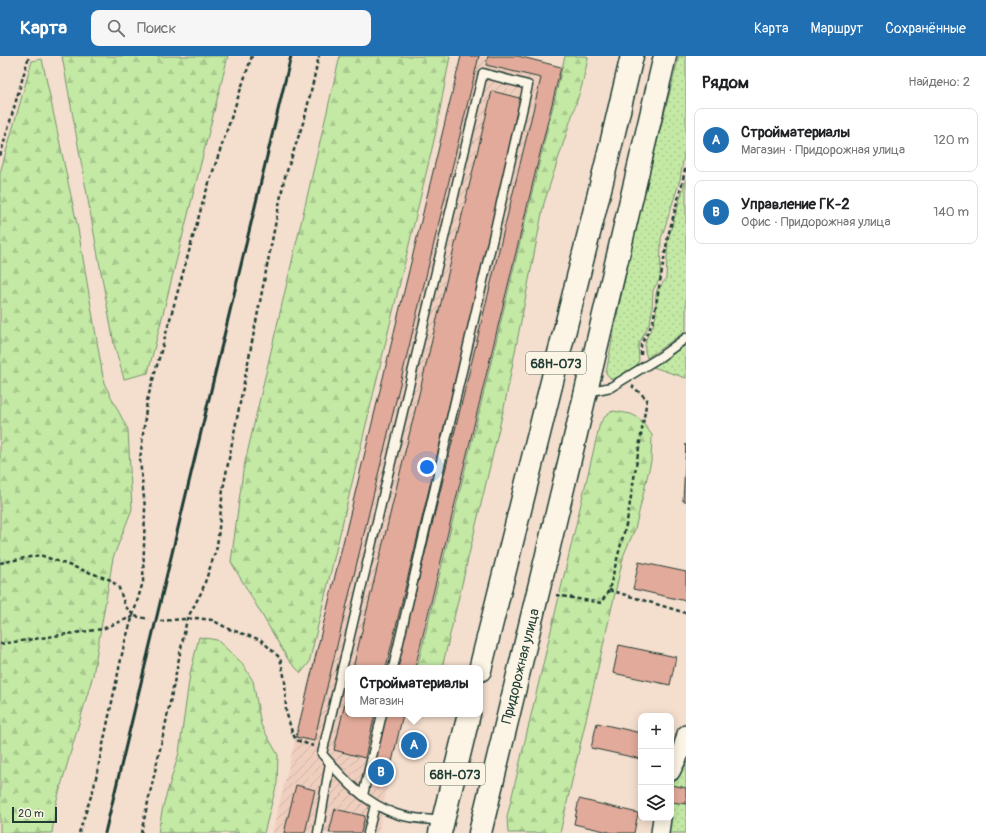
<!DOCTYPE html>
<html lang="ru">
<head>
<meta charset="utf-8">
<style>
	body { margin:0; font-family:Pangolin,sans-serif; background:#f6f6f6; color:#202124 }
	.controls { position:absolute; right:12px; bottom:12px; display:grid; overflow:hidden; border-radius:8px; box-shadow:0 2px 10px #0003 }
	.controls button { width:36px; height:36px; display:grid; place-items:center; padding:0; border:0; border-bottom:1px solid #e0e0e0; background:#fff; color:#202124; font:20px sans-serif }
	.scale { position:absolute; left:12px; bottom:10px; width:45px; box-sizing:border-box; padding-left:4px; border:2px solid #1f3d34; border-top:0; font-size:11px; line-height:14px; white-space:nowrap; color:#1f3d34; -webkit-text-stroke:3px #fcf5e5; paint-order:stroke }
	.you { position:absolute; left:427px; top:411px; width:14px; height:14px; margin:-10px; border:3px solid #fff; border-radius:50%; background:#1a73e8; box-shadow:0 0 0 6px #1a73e833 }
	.badge { display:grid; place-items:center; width:26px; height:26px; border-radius:50%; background:#1f6fb2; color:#fff; font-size:13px; font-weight:700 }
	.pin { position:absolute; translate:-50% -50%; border:2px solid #fff; box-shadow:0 1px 4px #0006 }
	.popup { position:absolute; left:345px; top:609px; width:138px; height:52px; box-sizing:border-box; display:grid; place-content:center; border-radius:8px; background:#fff; filter:drop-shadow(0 1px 3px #0005); font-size:13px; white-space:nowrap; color:#757577 }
	.popup b { font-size:15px; color:#202124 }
	.popup::after { content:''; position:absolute; left:50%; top:100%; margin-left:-8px; border:8px solid transparent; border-top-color:#fff }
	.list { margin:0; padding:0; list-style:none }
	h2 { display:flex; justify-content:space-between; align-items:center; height:52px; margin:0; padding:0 16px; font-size:17px }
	h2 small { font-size:13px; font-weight:400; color:#757577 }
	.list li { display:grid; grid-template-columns:26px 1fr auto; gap:12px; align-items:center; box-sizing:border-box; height:64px; margin:0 8px 8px; padding:0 8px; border:1px solid #e0e0e0; border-radius:8px }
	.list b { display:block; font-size:15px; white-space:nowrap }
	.list p { margin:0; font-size:13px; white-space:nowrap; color:#757577 }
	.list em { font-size:13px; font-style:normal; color:#757577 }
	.icon { flex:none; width:22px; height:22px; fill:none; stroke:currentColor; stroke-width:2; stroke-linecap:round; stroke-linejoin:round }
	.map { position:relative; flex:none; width:686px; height:777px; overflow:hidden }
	header { display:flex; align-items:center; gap:24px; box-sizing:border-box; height:56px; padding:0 20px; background:#1f6fb2; color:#fff }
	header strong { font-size:19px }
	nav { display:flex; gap:22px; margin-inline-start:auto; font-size:14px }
	.search { width:280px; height:36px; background:#f6f6f6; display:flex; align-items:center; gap:10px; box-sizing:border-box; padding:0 14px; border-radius:8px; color:#757577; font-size:15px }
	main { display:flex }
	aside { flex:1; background:#fff }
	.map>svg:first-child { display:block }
</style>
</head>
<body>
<header>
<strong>Карта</strong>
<div class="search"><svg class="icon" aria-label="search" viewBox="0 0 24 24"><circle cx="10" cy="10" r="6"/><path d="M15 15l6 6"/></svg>Поиск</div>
<nav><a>Карта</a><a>Маршрут</a><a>Сохранённые</a></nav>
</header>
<main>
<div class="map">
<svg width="686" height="777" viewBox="0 0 686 777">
	<defs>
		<pattern id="industrial-furrows" width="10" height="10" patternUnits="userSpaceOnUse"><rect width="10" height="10" fill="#efcebe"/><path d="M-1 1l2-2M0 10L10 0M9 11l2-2" fill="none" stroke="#ccb2a4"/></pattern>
		<pattern id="grass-dots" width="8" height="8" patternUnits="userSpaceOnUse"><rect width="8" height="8" fill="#c4e9a4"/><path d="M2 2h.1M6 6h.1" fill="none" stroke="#a8c98e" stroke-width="1.8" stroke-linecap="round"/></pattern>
		<pattern id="forest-firs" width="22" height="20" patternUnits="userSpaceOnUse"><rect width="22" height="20" fill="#c4e9a4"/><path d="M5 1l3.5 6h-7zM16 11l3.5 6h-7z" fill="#a8c98e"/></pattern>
	</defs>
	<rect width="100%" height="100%" fill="#f4dece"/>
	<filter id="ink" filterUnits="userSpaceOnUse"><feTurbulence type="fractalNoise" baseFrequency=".025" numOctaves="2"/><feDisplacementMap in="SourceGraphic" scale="8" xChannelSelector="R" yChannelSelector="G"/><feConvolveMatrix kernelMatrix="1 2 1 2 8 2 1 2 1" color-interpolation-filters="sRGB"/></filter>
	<g filter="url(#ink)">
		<!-- industrial -->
		<polygon fill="url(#industrial-furrows)" points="461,0 518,0 561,11 415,612 348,612 348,658 403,658 390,715 378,777 272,777 296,681"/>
		<!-- grass -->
		<g fill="url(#grass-dots)" stroke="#72936c">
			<path d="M679 0H686V85L680 124 661 183 660 223 653 234 652 256 650 266 638 290 639 304 637 309 617 322 611 323 606 317C625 210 652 105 679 0Z"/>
			<path d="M686 123V275L647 302C646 298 644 294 645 290 645 280 653 273 655 263 658 254 654 243 657 234 659 229 664 228 666 222L668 183Z"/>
			<polygon points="686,289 686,322 653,311"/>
			<polygon points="686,696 686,777 669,777 666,768 667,762 671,762 672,725"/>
		</g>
		<!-- forest -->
		<g fill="url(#forest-firs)" stroke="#72936c">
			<polygon points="62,0 228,0 148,317 124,323 114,288"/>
			<polygon points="340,0 450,0 435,80 309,607 301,617 289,605 231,506 243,415"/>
			<polygon points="565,0 587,0 588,3 582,29 544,147 505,347 442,612 417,612"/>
			<polygon points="42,3 78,173 104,327 128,374 132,453 113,502 93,619 56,747 52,777 0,777 0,117 32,5"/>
			<polygon points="613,355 631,358 639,362 652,379 651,405 635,473 624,498 560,777 508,777 507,761 600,367 607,358"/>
			<polygon points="199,581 217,584 242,607 253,625 261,669 278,699 277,727 264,777 158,777 163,750 179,697 190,618"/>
		</g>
		<!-- building -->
		<g fill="#e2aa9a" stroke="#1f3d34">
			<polygon points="461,0 479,0 314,685 296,681"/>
			<polygon points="488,0 518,0 561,11 415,612 397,612 541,22 486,9"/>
			<polygon points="492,35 523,43 386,612 353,612"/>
			<polygon points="686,388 686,445 683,445"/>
			<polygon points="639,506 686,516 686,545 633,533"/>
			<polygon points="619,589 676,601 670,629 613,617"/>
			<polygon points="348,634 348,658 375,658 365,702 334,694"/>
			<polygon points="386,658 403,658 390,715 373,711"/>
			<polygon points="597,667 641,677 641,703 591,692"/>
			<polygon points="408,678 425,682 420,700 403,696"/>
			<polygon points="378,712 386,714 384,722 376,719"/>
			<polygon points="296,729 315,734 305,777 284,777"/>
			<polygon points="672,729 686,732 686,748 671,746"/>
			<polygon points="579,743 638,757 634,777 613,777 574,768"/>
			<polygon points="335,753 365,760 361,777 329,777"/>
		</g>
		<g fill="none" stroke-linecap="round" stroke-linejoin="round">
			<defs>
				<g id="lane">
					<polyline points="587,336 611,331 660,301 686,282"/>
					<path d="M393 612 493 182 528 29 483 17 322 698C343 722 364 747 396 758 410 763 428 763 442 765"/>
					<polyline points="363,739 382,658"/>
					<polyline points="318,777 330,707"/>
					<polyline points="368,777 375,749"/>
				</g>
				<g id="street">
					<polyline points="671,716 681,696 686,678"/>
					<polyline points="660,777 662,762"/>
				</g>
				<g id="primary">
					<polyline points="480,614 608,101 632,0"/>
					<polyline points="440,777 469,658"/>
					<polyline points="480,777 570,403 665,0"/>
				</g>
			</defs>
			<!-- lane casing -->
			<use href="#lane" stroke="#1f3d34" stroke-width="11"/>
			<!-- street casing -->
			<use href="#street" stroke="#1f3d34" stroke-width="20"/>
			<!-- primary casing -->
			<use href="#primary" stroke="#1f3d34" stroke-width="25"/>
			<!-- path -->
			<g stroke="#1f3d34" stroke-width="2.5" stroke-dasharray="4 3" stroke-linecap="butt">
				<polyline points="0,100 29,0"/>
				<polyline points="641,299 641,289 653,266 668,180 682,128 686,109"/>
				<polyline points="0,507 40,499 111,524 119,532 125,550 134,560 149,563"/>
				<polyline points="609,534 686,557"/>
				<polyline points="556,539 601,547 609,534 627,465 647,343 632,330"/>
				<polyline points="160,565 197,562 212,564 229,573 261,584 280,602 285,624 286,655 292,676 296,684 313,690"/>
				<polyline points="0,588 102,573 134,560"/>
				<polyline points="79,777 94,731 124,589 143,526 145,452 140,404 147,345 204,142 252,0"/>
				<polyline points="141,777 165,671 187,563 202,535 217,491 223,433 284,124 305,61 319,0"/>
			</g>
			<!-- lane -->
			<use href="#lane" stroke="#fcf5e5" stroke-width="8"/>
			<!-- street -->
			<use href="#street" stroke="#fcf5e5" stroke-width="17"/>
			<!-- primary -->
			<use href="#primary" stroke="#fcf5e5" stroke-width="22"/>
			<!-- rail -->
			<polyline stroke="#1f3d34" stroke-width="3" points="105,777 291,0"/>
		</g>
	</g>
	<g text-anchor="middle" stroke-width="3" stroke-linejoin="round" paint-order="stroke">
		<!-- shield labels -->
		<g fill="#fcf5e5" stroke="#617469" stroke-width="1">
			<rect x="526" y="296" width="60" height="22" rx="3"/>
			<rect x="425" y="707" width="60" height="22" rx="3"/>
		</g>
		<g font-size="13" font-weight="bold" fill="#1f3d34">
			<text x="556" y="312">68Н-073</text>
			<text x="455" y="723">68Н-073</text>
		</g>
		<!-- street labels -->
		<g font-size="14" fill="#1f3d34" stroke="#fcf5e5">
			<text transform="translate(520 610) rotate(-76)" y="5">Придорожная улица</text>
		</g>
	</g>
</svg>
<div class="controls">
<button>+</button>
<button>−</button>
<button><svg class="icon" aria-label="layers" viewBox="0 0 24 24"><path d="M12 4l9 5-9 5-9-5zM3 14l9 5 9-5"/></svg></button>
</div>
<div class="scale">20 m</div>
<div class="you"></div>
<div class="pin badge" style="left:414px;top:689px">A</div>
<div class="popup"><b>Стройматериалы</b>Магазин</div>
<div class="pin badge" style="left:381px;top:716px">B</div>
</div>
<aside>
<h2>Рядом<small>Найдено: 2</small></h2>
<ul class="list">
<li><span class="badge">A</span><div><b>Стройматериалы</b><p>Магазин · Придорожная улица</p></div><em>120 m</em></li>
<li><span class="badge">B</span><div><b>Управление ГК-2</b><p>Офис · Придорожная улица</p></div><em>140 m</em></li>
</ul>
</aside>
</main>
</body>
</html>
